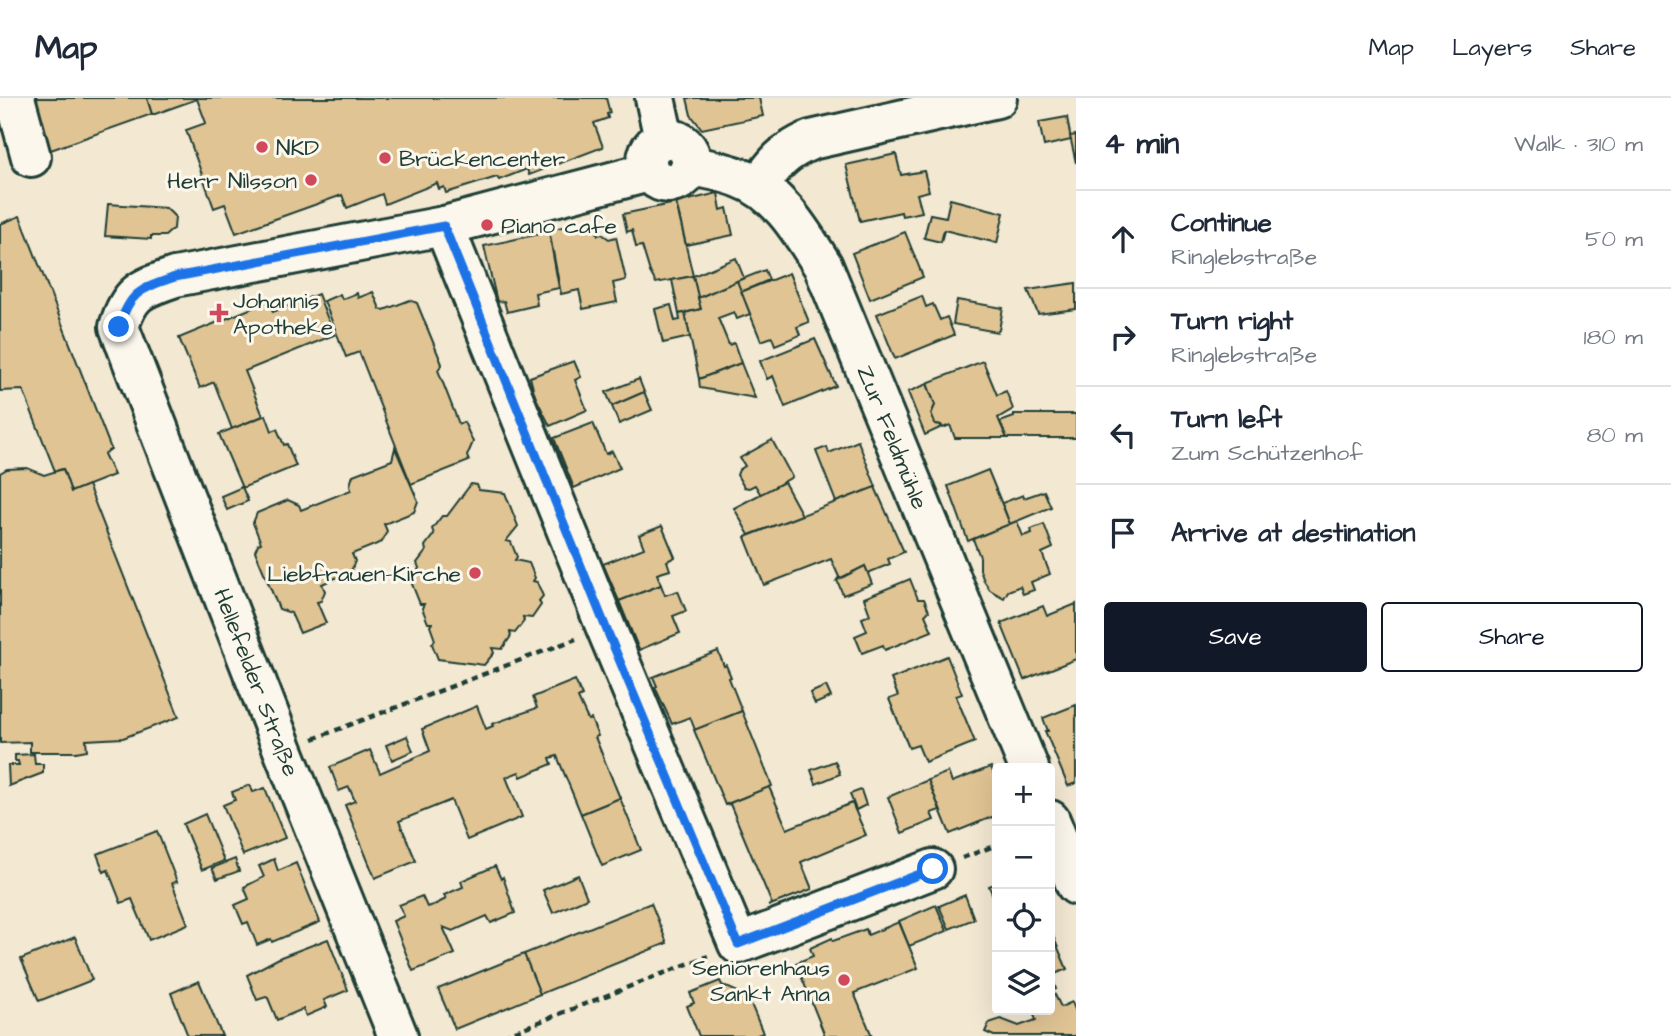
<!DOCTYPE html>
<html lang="en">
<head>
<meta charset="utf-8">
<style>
	body { margin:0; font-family:"Architects Daughter",sans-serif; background:#f2f2f3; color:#1f2937 }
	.controls { position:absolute; right:21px; bottom:21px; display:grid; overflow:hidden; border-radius:7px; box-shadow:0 7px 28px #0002 }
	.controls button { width:63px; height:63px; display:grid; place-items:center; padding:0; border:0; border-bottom:2px solid #e0e1e3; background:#fff; color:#1f2937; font:35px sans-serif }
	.stop { position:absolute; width:21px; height:21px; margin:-16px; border:5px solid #1a73e8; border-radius:50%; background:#fff }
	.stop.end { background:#1a73e8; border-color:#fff; box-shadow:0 2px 7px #0008 }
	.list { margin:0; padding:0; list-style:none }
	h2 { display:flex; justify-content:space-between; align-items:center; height:91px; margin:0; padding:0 28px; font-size:30px }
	h2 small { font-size:23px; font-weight:400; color:#747a83 }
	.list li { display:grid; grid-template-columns:46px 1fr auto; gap:21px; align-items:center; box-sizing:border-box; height:98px; padding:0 28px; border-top:2px solid #e0e1e3 }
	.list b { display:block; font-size:26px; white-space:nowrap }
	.list p { margin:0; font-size:23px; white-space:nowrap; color:#747a83 }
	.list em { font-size:23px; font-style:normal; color:#747a83 }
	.actions { display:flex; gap:14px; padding:21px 28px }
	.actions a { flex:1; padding:16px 0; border:2px solid #111827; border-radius:7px; text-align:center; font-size:24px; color:#111827 }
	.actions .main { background:#111827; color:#fff }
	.icon { flex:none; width:38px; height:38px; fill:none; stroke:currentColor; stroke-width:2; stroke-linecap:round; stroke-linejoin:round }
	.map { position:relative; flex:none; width:1076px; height:938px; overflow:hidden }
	header { display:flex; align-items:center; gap:42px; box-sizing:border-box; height:98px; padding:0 35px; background:#fff; border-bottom:2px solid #e0e1e3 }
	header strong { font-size:33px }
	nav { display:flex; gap:38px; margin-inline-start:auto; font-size:24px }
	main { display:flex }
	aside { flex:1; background:#fff }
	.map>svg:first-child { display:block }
</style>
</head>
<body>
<header>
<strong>Map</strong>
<nav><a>Map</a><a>Layers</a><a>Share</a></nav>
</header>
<main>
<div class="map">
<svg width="1076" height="938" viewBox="0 0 1076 938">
	<rect width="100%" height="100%" fill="#f3e8d2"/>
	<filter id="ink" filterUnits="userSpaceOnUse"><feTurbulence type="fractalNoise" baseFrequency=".0143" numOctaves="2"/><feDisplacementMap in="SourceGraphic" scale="14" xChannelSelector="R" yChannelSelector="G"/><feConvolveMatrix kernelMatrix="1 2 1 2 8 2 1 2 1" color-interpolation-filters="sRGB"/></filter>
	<g filter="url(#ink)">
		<!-- building -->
		<g fill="#e0c494" stroke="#1f3d34" stroke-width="2">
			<polygon points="29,0 147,0 152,16 48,53"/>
			<polygon points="147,0 606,0 610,15 607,16 608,20 594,25 603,49 529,77 527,71 499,82 497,79 446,95 444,89 439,91 437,85 385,106 382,96 347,110 342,97 236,135 225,106 214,110 186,32 206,25 197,1 155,16 152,16"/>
			<polygon points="687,0 759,0 763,18 702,31 691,17"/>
			<polygon points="1067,19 1071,42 1044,48 1039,24"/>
			<polygon points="1076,37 1076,65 1070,38"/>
			<polygon points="896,56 901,77 924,73 929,93 917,96 922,114 902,118 901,114 860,123 846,67"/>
			<polygon points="718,95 721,112 727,110 733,137 686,147 676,105"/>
			<polygon points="950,101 1004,115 997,145 944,132 941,144 924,140 930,116 946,119"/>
			<polygon points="676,105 693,178 656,185 650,174 642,148 636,149 632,132 627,134 623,116"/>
			<polygon points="108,106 166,110 175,119 174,130 165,138 151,138 151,141 105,138"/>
			<polygon points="20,118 111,351 104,356 114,377 71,394 63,371 55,373 23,292 0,293 0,126"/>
			<polygon points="593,122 595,123 598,137 602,136 609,141 616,139 626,182 613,185 617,204 583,211 579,192 561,196 549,132"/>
			<polygon points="549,134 559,190 535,195 537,207 507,214 504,203 497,204 484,148"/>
			<polygon points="905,134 923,179 870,201 852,155"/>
			<polygon points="736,160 744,180 698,200 693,178"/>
			<polygon points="765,172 769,182 741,194 737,183"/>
			<polygon points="789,175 809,224 797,229 800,237 775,247 772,239 761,243 741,194"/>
			<polygon points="693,178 701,211 679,216 672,182"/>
			<polygon points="737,183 750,216 737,221 734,214 718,220 729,247 734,245 741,265 699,281 685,215 701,211 698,200"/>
			<polygon points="1076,185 1076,211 1038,216 1028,192"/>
			<polygon points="373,194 380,211 384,212 410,202 417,205 442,266 438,272 459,326 464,324 473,344 467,358 469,363 411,386 359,254 346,259 324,203 340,196 342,201 357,195 358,200"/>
			<polygon points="318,196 334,237 245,273 263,318 232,331 214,284 200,290 179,240 269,203 273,214"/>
			<polygon points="922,198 926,209 933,206 940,222 947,219 954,237 895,261 877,216"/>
			<polygon points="957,202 1003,210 999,232 997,234 953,226"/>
			<polygon points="671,207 675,223 680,222 679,216 685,215 690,239 663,245 655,211"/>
			<polygon points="815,241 836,288 785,309 773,278 767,281 760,263"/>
			<polygon points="574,263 581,279 575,282 587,312 550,328 535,298 530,279"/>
			<polygon points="983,263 997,297 1006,293 1013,311 998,320 1007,340 955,340 950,327 943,330 941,327 935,326 931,316 935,307 927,285"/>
			<polygon points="741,265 755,300 700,290 699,281"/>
			<polygon points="639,281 644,294 612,308 606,294"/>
			<polygon points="927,286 935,307 931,316 935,326 941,327 942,329 925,337 908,294"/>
			<polygon points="644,294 652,312 619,326 612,308"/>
			<polygon points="1014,316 1076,316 1076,340 1007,340 1000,324 1014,319"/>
			<polygon points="266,317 272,333 277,331 284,347 287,346 296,368 242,390 219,336"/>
			<polygon points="593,325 606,356 612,353 620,370 574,390 554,340"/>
			<polygon points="772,342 792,379 761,397 755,387 749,390 744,389 737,377 739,372 745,368 740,360"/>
			<polygon points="858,343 876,389 836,404 816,353 827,349 829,355"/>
			<polygon points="395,350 418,403 414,414 384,426 387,433 382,444 352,456 355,463 351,473 322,486 325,493 321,503 317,504 326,525 300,535 291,515 279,511 255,453 258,446 261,445 253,425 257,415 288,402 299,407 301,412 351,392 350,387 353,377 392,362"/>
			<polygon points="27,370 44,377 63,371 71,394 88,387 179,619 123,640 86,642 87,652 76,654 30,654 30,644 0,645 0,375 7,371"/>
			<polygon points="988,372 1010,426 968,443 948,388"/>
			<polygon points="784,384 802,417 749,437 734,410"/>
			<polygon points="471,386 477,387 479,392 505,395 518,428 506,443 511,444 517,459 515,462 529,465 535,480 533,483 537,484 543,498 539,503 541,507 532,520 523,519 524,523 515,535 510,534 511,538 502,551 492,550 494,555 484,567 438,561 432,546 435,542 430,528 432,525 428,525 422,510 424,506 420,506 412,486 419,470 417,465 426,453 425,448 434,436 432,431 442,418 447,418"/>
			<polygon points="242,389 248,403 227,412 221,398"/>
			<polygon points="875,389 904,454 888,461 890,466 868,475 865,468 837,482 839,479 831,461 764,487 745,439"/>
			<polygon points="1044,393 1051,409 1010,426 1002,405 1023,397 1024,400"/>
			<polygon points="1017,423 1023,438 1032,435 1031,431 1044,426 1053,450 1042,455 1050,476 1031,484 1034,492 1023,496 1020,488 1008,493 1004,500 990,492 984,483 980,472 980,459 973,441"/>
			<polygon points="662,428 675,459 667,463 670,472 657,476 661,487 619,503 603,466 644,450 639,437"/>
			<polygon points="865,468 872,486 843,497 837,482"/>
			<polygon points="910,481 918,501 924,501 929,513 925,517 932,533 885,552 883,547 862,555 855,538 867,533 862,520 870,517 864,500"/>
			<polygon points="661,487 665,497 678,493 686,513 673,518 680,535 639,552 619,503"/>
			<polygon points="1076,506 1076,561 1024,582 1001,525 1043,508 1047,518"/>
			<polygon points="718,553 724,568 726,567 731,579 729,580 742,613 695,632 690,619 672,626 655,589 657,588 653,579"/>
			<polygon points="947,558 962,596 956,598 975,644 925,664 918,647 909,650 889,601 898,598 891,581"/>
			<polygon points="575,582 582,598 578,600 588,622 591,621 598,638 595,639 620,700 581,716 557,658 550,660 552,666 521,679 519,674 506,679 522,719 467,742 451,702 399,723 416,763 375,780 345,707 355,703 349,689 339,693 330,669 370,652 380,675 430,653 422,631 477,608 486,631 493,628 492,626 537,610 533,599"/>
			<polygon points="826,588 831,599 815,606 810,595"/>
			<polygon points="1076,607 1076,685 1068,688 1045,633 1048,633 1043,620"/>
			<polygon points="742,613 772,688 725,707 694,632"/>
			<polygon points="407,638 413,653 392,662 386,647"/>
			<polygon points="34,656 35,666 43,666 43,675 9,688 8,667 19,667 18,663 15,663 15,657"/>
			<polygon points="835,663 840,676 816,686 811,672"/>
			<polygon points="991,669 997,683 997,717 950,736 928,682 948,674 952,684"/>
			<polygon points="928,682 940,712 931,715 934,722 902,735 888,699"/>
			<polygon points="250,687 253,694 265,690 285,740 243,757 223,707 235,702 232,694"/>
			<polygon points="769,689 787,731 852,705 866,737 801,764 812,791 768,808 772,806 730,706 725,707"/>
			<polygon points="861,692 866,707 856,712 850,696"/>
			<polygon points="620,700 641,752 602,768 581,716"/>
			<polygon points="205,716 224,763 202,772 183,726"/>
			<polygon points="157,733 177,784 172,785 188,826 149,842 132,801 121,805 108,772 104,774 97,756"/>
			<polygon points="235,761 239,773 217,781 212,770"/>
			<polygon points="274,761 278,773 296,765 320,824 272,844 271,841 257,847 248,824 243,826 235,807 249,801 244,789 264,779 259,768"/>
			<polygon points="495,768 501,781 503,779 515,815 491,825 487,818 453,833 443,829 455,856 413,873 393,823 404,818 399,807 422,798 427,809 434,807 446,801 444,797 463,789 461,783"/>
			<polygon points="578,777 587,800 553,815 543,792"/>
			<polygon points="997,785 997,807 989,788"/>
			<polygon points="965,797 974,821 949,831 939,808"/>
			<polygon points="651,805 667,845 540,896 524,856"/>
			<polygon points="936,807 947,833 909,848 899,823"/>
			<polygon points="899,824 918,870 854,895 872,938 825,938 796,865 813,858 810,850 832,840 833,843 866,831 868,837"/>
			<polygon points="1050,831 1067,871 1050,878"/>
			<polygon points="75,839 92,882 39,903 21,861"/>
			<polygon points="328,841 348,892 324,902 327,909 306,918 303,911 277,922 268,900 266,899 257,902 247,877 281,859"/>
			<polygon points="524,856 540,896 455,931 438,891"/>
			<polygon points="1051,877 1056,891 1050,893 1050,878"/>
			<polygon points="199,883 222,938 188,938 171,895"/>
			<polygon points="720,883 722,887 742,896 746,894 763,935 755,938 699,938 687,908 694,905 690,895"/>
			<polygon points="1053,893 1061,909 1072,904 1076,914 1076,938 994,938 985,934 989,925 1001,921 1019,928 1036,922 1032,912 1050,912 1050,894"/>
		</g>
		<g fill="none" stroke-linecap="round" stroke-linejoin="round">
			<defs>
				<g id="minor">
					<polyline points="15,0 31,59"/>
					<polyline points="655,0 664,41"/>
					<circle cx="669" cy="63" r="22"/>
					<path d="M692 68C708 71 725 74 740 80 779 94 802 135 823 168L1029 670"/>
					<path d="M758 89C775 65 783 54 811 42L997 0"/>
					<polyline points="444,128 606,530 738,846 933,771"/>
					<polyline points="1050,722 1076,787"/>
					<path d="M398 938 283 652 119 229C130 193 141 191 175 179L444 128 649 74"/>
				</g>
			</defs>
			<!-- minor casing -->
			<use href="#minor" stroke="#1f3d34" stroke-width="44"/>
			<!-- path -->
			<g stroke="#1f3d34" stroke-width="4.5" stroke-dasharray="7 5" stroke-linecap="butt">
				<polyline points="313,641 576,541"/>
				<polyline points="962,760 997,747"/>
				<polyline points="503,938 708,858"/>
			</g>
			<!-- minor -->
			<use href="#minor" stroke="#fbf7ec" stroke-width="38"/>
		</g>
	</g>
	<g fill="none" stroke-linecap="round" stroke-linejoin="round" filter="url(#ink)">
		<!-- route -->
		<path stroke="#1a73e8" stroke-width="9" d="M119 229C130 193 141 191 175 179L444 128 606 530 738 846 933 771"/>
	</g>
	<!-- markers -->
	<g fill="#d1495b" stroke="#fbf7ec" stroke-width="2.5">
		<circle cx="262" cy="49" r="7"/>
		<circle cx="385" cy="60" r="7"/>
		<circle cx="311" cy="82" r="7"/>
		<circle cx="487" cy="127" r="7"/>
		<path d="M215.5 204.5h7v7h7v7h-7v7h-7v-7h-7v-7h7z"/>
		<circle cx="475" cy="475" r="7"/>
		<circle cx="844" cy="882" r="7"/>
	</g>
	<g text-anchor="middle" stroke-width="6" stroke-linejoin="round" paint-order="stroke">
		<!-- poi labels -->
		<g font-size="23" fill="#1f3d34" stroke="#fbf7ec" text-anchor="start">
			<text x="276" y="57">NKD</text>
			<text x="399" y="68">Brückencenter</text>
			<text x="297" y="90" text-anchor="end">Herr Nilsson</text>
			<text x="501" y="135">Piano cafe</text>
			<text x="233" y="210">Johannis<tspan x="233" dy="26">Apotheke</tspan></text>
			<text x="461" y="483" text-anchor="end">Liebfrauen-Kirche</text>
			<text x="830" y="877" text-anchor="end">Seniorenhaus<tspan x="830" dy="26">Sankt Anna</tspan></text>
		</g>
		<!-- street labels -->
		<g font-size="23" fill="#1f3d34" stroke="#fbf7ec">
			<text transform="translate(893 339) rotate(68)" y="8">Zur Feldmühle</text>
			<text transform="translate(257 584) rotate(69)" y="8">Hellefelder Straße</text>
		</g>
	</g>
</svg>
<div class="controls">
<button>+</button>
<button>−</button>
<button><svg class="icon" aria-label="locate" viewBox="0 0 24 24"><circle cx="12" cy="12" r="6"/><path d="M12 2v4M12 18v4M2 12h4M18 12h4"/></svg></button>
<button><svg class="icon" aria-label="layers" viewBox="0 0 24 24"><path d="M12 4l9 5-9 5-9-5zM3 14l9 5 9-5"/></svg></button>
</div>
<div class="stop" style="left:933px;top:771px"></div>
<div class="stop end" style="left:119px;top:229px"></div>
</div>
<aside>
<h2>4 min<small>Walk · 310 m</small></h2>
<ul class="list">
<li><svg class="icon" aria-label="ahead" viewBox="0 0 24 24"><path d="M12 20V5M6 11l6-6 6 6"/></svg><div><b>Continue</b><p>Ringlebstraße</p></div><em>50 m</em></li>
<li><svg class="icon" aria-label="right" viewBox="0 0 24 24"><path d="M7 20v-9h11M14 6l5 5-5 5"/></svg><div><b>Turn right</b><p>Ringlebstraße</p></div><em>180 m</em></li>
<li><svg class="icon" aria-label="left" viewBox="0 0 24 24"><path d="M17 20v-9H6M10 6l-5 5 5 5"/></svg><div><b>Turn left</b><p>Zum Schützenhof</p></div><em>80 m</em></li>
<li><svg class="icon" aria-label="arrive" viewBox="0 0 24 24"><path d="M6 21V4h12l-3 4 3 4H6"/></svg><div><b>Arrive at destination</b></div></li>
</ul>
<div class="actions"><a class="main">Save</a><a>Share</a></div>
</aside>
</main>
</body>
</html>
